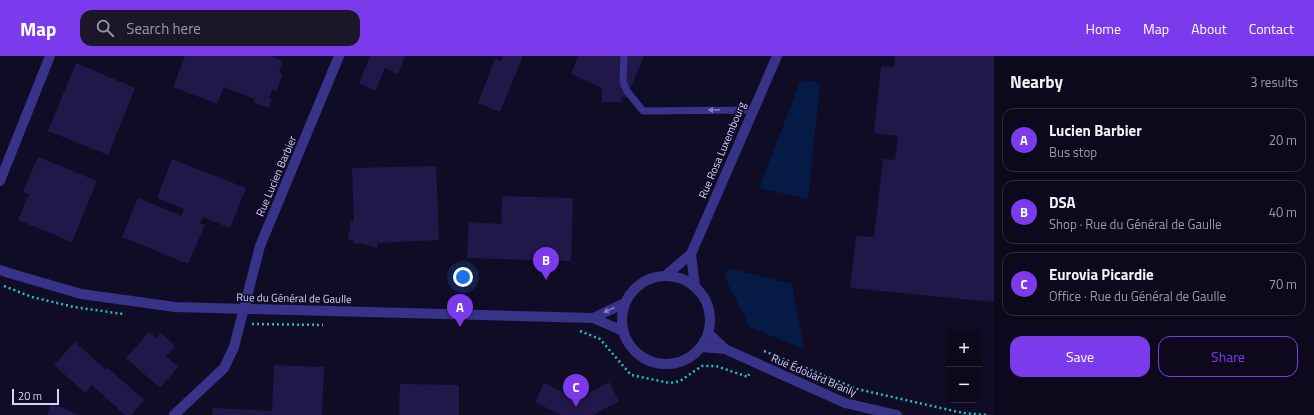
<!DOCTYPE html>
<html lang="en">
<head>
<meta charset="utf-8">
<style>
	body { margin:0; font-family:"Titillium Web",sans-serif; background:#1b1729; color:#f1f3f6 }
	.controls { position:absolute; right:12px; bottom:12px; display:grid; overflow:hidden; border-radius:8px; box-shadow:0 2px 6px #0003 }
	.controls button { width:36px; height:36px; display:grid; place-items:center; padding:0; border:0; border-bottom:1px solid #2d2a3b; background:#0d091c; color:#f1f3f6; font:20px sans-serif }
	.scale { position:absolute; left:12px; bottom:10px; width:47px; box-sizing:border-box; padding-left:4px; border:2px solid #d7d1ff; border-top:0; font-size:11px; line-height:14px; white-space:nowrap; color:#d7d1ff; -webkit-text-stroke:3px #110c26; paint-order:stroke }
	.you { position:absolute; left:463px; top:221px; width:14px; height:14px; margin:-10px; border:3px solid #fff; border-radius:50%; background:#1a73e8; box-shadow:0 0 0 6px #1a73e833 }
	.badge { display:grid; place-items:center; width:26px; height:26px; border-radius:50%; background:#7c3aed; color:#fff; font-size:13px; font-weight:700 }
	.pin { position:absolute; translate:-50% -33px; filter:drop-shadow(0 1px 2px #0008) }
	.pin::after { content:''; position:absolute; top:21px; width:14px; height:12px; background:inherit; clip-path:polygon(0 0,100% 0,50% 100%) }
	.list { margin:0; padding:0; list-style:none }
	h2 { display:flex; justify-content:space-between; align-items:center; height:52px; margin:0; padding:0 16px; font-size:17px }
	h2 small { font-size:13px; font-weight:400; color:#9a9aa3 }
	.list li { display:grid; grid-template-columns:26px 1fr auto; gap:12px; align-items:center; box-sizing:border-box; height:64px; margin:0 8px 8px; padding:0 8px; border:1px solid #2d2a3b; border-radius:12px }
	.list b { display:block; font-size:15px; white-space:nowrap }
	.list p { margin:0; font-size:13px; white-space:nowrap; color:#9a9aa3 }
	.list em { font-size:13px; font-style:normal; color:#9a9aa3 }
	.actions { display:flex; gap:8px; padding:12px 16px }
	.actions a { flex:1; padding:9px 0; border:1px solid #7c3aed; border-radius:12px; text-align:center; font-size:14px; color:#7c3aed }
	.actions .main { background:#7c3aed; color:#fff }
	.icon { flex:none; width:22px; height:22px; fill:none; stroke:currentColor; stroke-width:2; stroke-linecap:round; stroke-linejoin:round }
	.map { position:relative; flex:none; width:994px; height:359px; overflow:hidden }
	header { display:flex; align-items:center; gap:24px; box-sizing:border-box; height:56px; padding:0 20px; background:#7c3aed; color:#fff }
	header strong { font-size:19px }
	nav { display:flex; gap:22px; margin-inline-start:auto; font-size:14px }
	.search { width:280px; height:36px; background:#1b1729; display:flex; align-items:center; gap:10px; box-sizing:border-box; padding:0 14px; border-radius:12px; color:#9a9aa3; font-size:15px }
	main { display:flex }
	aside { flex:1; background:#0d091c }
	.map>svg:first-child { display:block }
</style>
</head>
<body>
<header>
<strong>Map</strong>
<div class="search"><svg class="icon" aria-label="search" viewBox="0 0 24 24"><circle cx="10" cy="10" r="6"/><path d="M15 15l6 6"/></svg>Search here</div>
<nav><a>Home</a><a>Map</a><a>About</a><a>Contact</a></nav>
</header>
<main>
<div class="map">
<svg width="994" height="359" viewBox="0 0 994 359">
	<rect width="100%" height="100%" fill="#110c26"/>
	<!-- water -->
	<g fill="#051b46">
		<polygon points="801,24 820,27 808,143 759,132"/>
		<polygon points="728,212 792,228 804,293 750,271 725,222"/>
	</g>
	<!-- building -->
	<g fill="#221749">
		<polygon points="185,0 271,0 283,5 279,15 283,18 276,35 272,33 269,42 272,43 269,52 253,46 255,43 224,31 217,48 173,31"/>
		<polygon points="370,0 405,0 398,18 385,12 375,35 359,27"/>
		<polygon points="503,0 523,0 500,56 478,47 495,2 501,5"/>
		<polygon points="578,0 644,0 626,42 622,40 621,46 602,46 602,32 571,18"/>
		<polygon points="895,0 994,0 994,246 850,232 856,180 874,181 883,103 895,104 898,80 874,77 881,10 894,11"/>
		<polygon points="76,7 135,32 108,99 48,75"/>
		<polygon points="38,101 97,125 72,186 18,164 29,138 23,136"/>
		<polygon points="172,103 246,132 230,172 203,161 200,167 205,169 188,208 122,181 138,142 182,160 184,153 157,142"/>
		<polygon points="436,110 439,184 378,187 377,192 360,187 354,188 353,185 348,184 351,165 354,165 352,112"/>
		<polygon points="502,140 573,142 571,205 467,202 469,166 501,168"/>
		<polygon points="149,276 156,282 161,277 175,290 166,300 178,311 160,332 126,302"/>
		<polygon points="75,286 106,314 108,312 144,344 131,359 125,359 92,329 85,337 54,309"/>
		<polygon points="274,309 324,311 322,359 212,359 213,352 272,355"/>
		<polygon points="609,326 619,345 593,359 561,359 535,346 544,327 577,343"/>
		<polygon points="400,328 459,329 459,359 399,359"/>
		<polygon points="51,347 79,359 47,359"/>
	</g>
	<g fill="none" stroke-linecap="round" stroke-linejoin="round">
		<!-- path -->
		<g stroke="#23c1bb" stroke-width="2.5" stroke-dasharray="2 3" stroke-linecap="butt">
			<polyline points="4,230 32,241 74,251 123,258"/>
			<polyline points="252,268 323,269"/>
			<polyline points="580,275 600,283 631,319 670,327 680,325 702,310 716,310 748,321 749,318"/>
			<polyline points="764,295 857,333 963,357 986,359"/>
		</g>
		<!-- lane -->
		<polyline stroke="#383389" stroke-width="7" points="624,0 623,26 627,35 643,55 753,54"/>
		<!-- street -->
		<g stroke="#383389" stroke-width="10">
			<polyline points="0,125 50,0"/>
			<polyline points="691,198 695,231"/>
			<polyline points="0,214 9,217 81,238 175,251 593,262 623,275"/>
			<polyline points="665,220 691,198 777,0"/>
			<circle cx="666" cy="264" r="44"/>
			<polyline points="593,262 625,247"/>
			<polyline points="708,277 725,293 845,347 897,359"/>
			<polyline points="701,291 725,293"/>
			<polyline points="174,359 224,312 234,291 260,190 339,0"/>
		</g>
	</g>
	<!-- one-way arrows -->
	<defs><path id="oneway-solid" d="M-6-.8H1V-3.2L6.5 0L1 3.2V.8H-6Z"/></defs>
	<g fill="#807abe">
		<use href="#oneway-solid" transform="translate(714 54) rotate(179)"/>
		<use href="#oneway-solid" transform="translate(609 254) rotate(155)"/>
	</g>
	<g text-anchor="middle" stroke-width="3" stroke-linejoin="round" paint-order="stroke">
		<!-- street labels -->
		<g font-size="11" fill="#d7d1ff" stroke="#110c26">
			<text transform="translate(722 94) rotate(-67)" y="4">Rue Rosa Luxembourg</text>
			<text transform="translate(276 120) rotate(-67)" y="4">Rue Lucien Barbier</text>
			<text transform="translate(294 242) rotate(1)" y="4">Rue du Général de Gaulle</text>
			<text transform="translate(814 319) rotate(23)" y="4">Rue Édouard Branly</text>
		</g>
	</g>
</svg>
<div class="controls">
<button>+</button>
<button>−</button>
</div>
<div class="scale">20 m</div>
<div class="you"></div>
<div class="pin badge" style="left:460px;top:271px">A</div>
<div class="pin badge" style="left:546px;top:224px">B</div>
<div class="pin badge" style="left:576px;top:351px">C</div>
</div>
<aside>
<h2>Nearby<small>3 results</small></h2>
<ul class="list">
<li><span class="badge">A</span><div><b>Lucien Barbier</b><p>Bus stop</p></div><em>20 m</em></li>
<li><span class="badge">B</span><div><b>DSA</b><p>Shop · Rue du Général de Gaulle</p></div><em>40 m</em></li>
<li><span class="badge">C</span><div><b>Eurovia Picardie</b><p>Office · Rue du Général de Gaulle</p></div><em>70 m</em></li>
</ul>
<div class="actions"><a class="main">Save</a><a>Share</a></div>
</aside>
</main>
</body>
</html>
